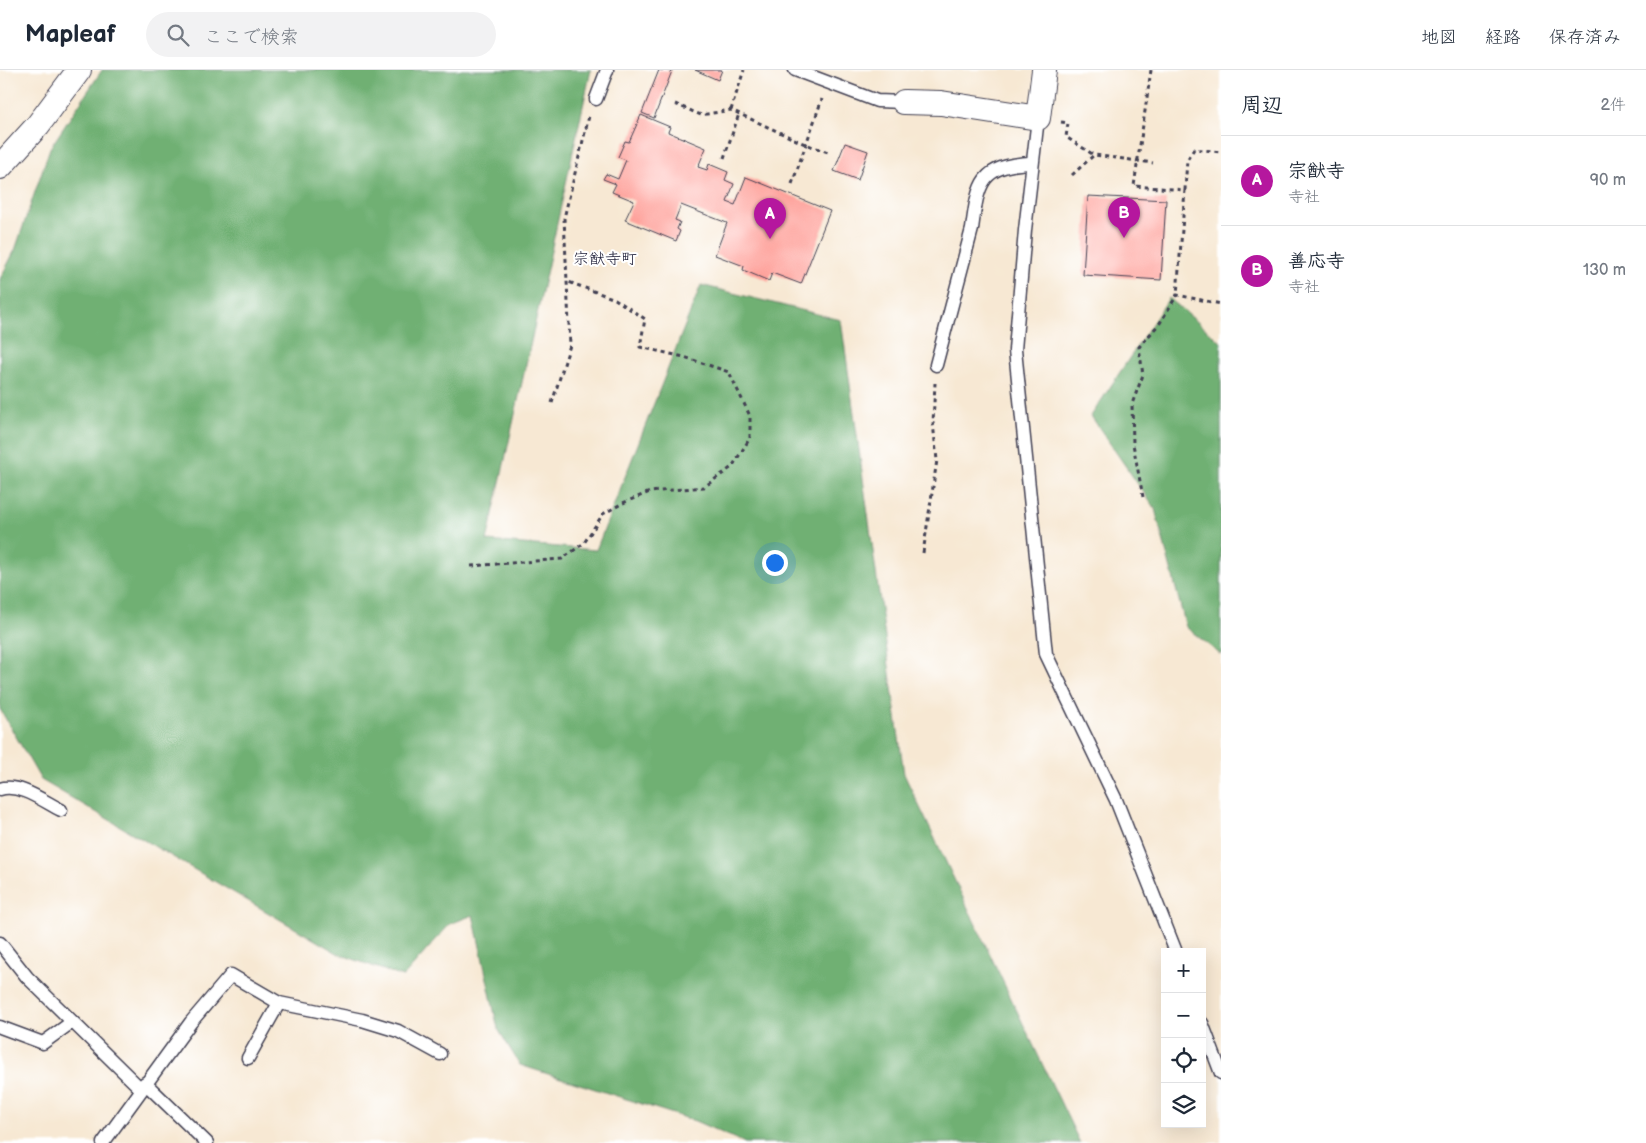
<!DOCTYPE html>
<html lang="ja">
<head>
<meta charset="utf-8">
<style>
	body { margin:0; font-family:"Balsamiq Sans","Klee One",sans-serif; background:#f2f2f3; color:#1f2937 }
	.controls { position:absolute; right:15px; bottom:15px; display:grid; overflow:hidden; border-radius:0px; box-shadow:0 5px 20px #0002 }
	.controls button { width:45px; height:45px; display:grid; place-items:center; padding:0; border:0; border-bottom:1px solid #e0e1e3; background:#fff; color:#1f2937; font:25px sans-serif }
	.you { position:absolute; left:774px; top:492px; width:18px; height:18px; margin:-12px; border:4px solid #fff; border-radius:50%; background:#1a73e8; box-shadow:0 0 0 8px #1a73e833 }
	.badge { display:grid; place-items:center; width:32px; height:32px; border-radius:50%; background:#b5179e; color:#fff; font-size:16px; font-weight:700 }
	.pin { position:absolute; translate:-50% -41px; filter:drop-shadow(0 1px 2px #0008) }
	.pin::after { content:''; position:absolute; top:26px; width:18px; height:15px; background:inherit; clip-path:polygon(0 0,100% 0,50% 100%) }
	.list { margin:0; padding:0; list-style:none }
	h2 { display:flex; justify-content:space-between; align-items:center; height:65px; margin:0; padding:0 20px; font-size:21px }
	h2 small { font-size:16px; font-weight:400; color:#747a83 }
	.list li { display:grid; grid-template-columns:32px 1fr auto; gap:15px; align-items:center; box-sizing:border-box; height:90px; padding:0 20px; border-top:1px solid #e0e1e3 }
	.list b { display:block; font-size:19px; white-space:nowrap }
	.list p { margin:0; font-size:16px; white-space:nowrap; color:#747a83 }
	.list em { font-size:16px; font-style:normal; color:#747a83 }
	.icon { flex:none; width:28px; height:28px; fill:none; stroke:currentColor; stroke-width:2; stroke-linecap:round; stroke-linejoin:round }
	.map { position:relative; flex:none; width:1221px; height:1073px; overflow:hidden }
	header { display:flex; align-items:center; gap:30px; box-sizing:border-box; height:70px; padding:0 25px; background:#fff; border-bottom:1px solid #e0e1e3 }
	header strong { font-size:24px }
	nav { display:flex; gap:28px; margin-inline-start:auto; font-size:18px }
	.search { width:350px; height:45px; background:#f2f2f3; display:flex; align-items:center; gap:12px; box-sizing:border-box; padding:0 18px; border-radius:28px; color:#747a83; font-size:19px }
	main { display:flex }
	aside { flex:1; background:#fff }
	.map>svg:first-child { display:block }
</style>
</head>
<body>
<header>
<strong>Mapleaf</strong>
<div class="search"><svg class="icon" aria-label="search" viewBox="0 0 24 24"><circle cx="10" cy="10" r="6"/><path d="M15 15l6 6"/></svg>ここで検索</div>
<nav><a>地図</a><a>経路</a><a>保存済み</a></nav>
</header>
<main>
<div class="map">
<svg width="1221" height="1073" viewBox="0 0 1221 1073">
	<rect width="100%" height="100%" fill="#fff"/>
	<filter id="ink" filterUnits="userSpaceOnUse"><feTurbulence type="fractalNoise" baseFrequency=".02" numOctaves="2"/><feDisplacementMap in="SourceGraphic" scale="10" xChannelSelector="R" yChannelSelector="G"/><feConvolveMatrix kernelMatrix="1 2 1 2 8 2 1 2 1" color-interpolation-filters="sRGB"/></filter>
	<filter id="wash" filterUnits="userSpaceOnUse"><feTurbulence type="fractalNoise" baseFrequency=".0096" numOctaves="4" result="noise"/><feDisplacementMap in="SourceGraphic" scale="20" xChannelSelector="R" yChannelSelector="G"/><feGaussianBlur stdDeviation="1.12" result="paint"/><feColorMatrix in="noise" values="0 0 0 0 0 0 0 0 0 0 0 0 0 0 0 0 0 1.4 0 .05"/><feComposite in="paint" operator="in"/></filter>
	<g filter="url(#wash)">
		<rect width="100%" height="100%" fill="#f7e8d3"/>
		<!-- forest -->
		<g fill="#6fb073" stroke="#486957">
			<polygon points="102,0 591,0 487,471 596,480 701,215 841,250 904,704 1080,1073 745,1073 695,1051 520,995 498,959 473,845 450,854 403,907 339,884 41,710 0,639 0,209 15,180 50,78"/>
			<polygon points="1169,228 1221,272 1221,585 1186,557 1155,439 1091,346"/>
		</g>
		<g id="blocks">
			<!-- building -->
			<g fill="#fea39c">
				<polygon points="659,0 672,1 654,48 642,43"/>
				<polygon points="695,0 722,0 718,10"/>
				<polygon points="641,45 670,57 668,62 706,78 698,97 707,100 709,94 728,102 725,110 734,114 727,132 735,135 746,107 830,141 801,214 772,203 769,211 743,200 744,196 715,185 727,153 681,135 675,150 680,152 677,159 680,161 676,171 625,150 634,131 612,122 616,114 603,109 606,104 618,109 626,90 618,87 625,71 629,72"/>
				<polygon points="845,73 868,81 858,110 834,101"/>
				<polygon points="1088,126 1166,130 1161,210 1083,205"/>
			</g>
		</g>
	</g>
	<g filter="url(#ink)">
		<use href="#blocks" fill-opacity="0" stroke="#424052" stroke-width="1"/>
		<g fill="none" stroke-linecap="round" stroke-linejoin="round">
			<defs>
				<g id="service">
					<polyline points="795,0 877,31 904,32"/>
					<polyline points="596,29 607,0"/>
					<polyline points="1038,48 1025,160 1015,280 1046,584 1116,730 1176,882"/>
					<path d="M936 295 972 159C978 112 981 95 1032 93"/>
					<path d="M0 719C20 713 43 731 61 740"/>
					<polyline points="0,873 27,907 141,1019"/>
					<polyline points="1202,953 1221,1003"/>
					<polyline points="0,957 43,973 72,952"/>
					<polyline points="248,988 279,933"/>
					<polyline points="145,1013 207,1073"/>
					<polyline points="103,1073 191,952 231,905 279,933 362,950 398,961 440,984"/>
				</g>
				<g id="minor">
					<polyline points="904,32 941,33 1038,48 1044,0"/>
					<polyline points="0,97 38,55 79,0"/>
				</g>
			</defs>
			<!-- service casing -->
			<use href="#service" stroke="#424052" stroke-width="15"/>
			<!-- minor casing -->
			<use href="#minor" stroke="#424052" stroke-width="26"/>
			<!-- path -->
			<g stroke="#424052" stroke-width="3" stroke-dasharray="4 4" stroke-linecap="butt">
				<polyline points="1151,0 1134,116 1185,120 1187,90 1194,79 1221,82"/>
				<polyline points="675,34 701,45 731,40 805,74 831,83"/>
				<polyline points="731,40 744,0"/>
				<polyline points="1061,52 1068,53 1066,67 1094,85"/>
				<polyline points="724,88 739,44"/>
				<polyline points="1072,105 1094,85 1153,93"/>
				<polyline points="792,114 822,29"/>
				<polyline points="1185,120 1177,225 1221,234"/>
				<polyline points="552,333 570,275 564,148 589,46"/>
				<polyline points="1143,427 1133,374 1132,334 1143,305 1139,277 1160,253 1177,225"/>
				<polyline points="923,483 937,390 933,353 935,313"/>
				<polyline points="471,496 562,489 584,473 603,444 623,433 650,422 704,417 732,397 750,368 750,346 729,302 684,287 640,277 645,249 615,229 566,211"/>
			</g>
			<!-- service -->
			<use href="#service" stroke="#fff" stroke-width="12"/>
			<!-- minor -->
			<use href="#minor" stroke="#fff" stroke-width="24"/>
		</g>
	</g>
	<g text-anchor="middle" stroke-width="4" stroke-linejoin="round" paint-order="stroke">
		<!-- quarter labels -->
		<g font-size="16" fill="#22223b" stroke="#fff">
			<text x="605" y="194">宗猷寺町</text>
		</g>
	</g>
</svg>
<div class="controls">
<button>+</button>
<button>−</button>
<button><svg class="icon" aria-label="locate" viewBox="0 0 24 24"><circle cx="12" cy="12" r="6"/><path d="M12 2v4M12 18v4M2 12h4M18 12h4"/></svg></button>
<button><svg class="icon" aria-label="layers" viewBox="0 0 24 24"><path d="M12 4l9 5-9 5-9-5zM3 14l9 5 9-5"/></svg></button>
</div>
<div class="you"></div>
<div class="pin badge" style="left:770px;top:169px">A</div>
<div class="pin badge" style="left:1124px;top:168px">B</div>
</div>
<aside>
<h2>周辺<small>2件</small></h2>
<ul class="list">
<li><span class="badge">A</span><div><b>宗猷寺</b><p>寺社</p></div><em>90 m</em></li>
<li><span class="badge">B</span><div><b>善応寺</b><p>寺社</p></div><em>130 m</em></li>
</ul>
</aside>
</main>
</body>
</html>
